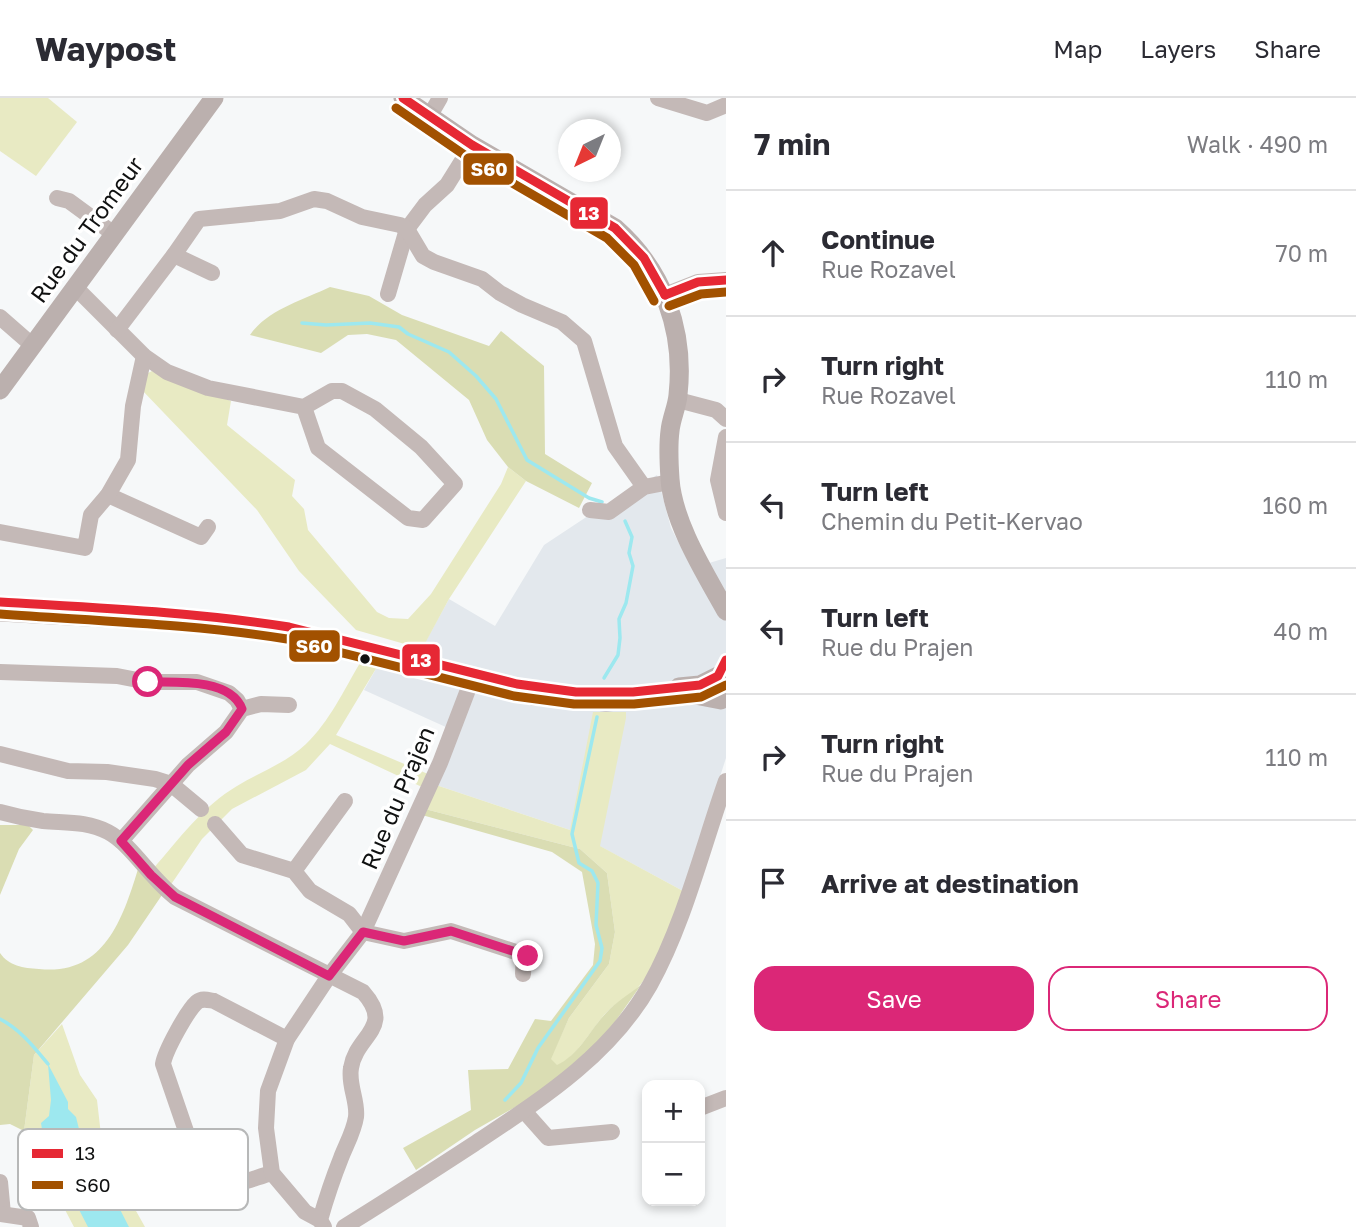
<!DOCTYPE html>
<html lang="en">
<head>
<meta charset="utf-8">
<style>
	body { margin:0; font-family:"Golos Text",sans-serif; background:#f7f7f7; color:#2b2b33 }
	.controls { position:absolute; right:21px; bottom:21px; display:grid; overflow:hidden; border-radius:14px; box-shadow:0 4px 10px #0003 }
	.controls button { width:63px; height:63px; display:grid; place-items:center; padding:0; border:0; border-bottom:2px solid #e1e1e2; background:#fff; color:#2b2b33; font:35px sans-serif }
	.compass { position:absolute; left:558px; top:21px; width:63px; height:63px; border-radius:50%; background:#fff; box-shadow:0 4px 10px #0003; rotate:223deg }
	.stop { position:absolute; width:21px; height:21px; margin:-16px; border:5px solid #db2777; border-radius:50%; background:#fff }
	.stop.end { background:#db2777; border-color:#fff; box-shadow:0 2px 7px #0008 }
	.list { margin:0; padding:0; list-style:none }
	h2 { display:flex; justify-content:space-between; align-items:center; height:91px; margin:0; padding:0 28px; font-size:30px }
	h2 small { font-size:23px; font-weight:400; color:#7c7c81 }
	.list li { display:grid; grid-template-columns:46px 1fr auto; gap:21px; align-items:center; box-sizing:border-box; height:126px; padding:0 28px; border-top:2px solid #e1e1e2 }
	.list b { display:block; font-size:26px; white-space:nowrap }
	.list p { margin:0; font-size:23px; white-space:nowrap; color:#7c7c81 }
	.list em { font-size:23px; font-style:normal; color:#7c7c81 }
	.actions { display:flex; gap:14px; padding:21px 28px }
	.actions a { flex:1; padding:16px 0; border:2px solid #db2777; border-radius:21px; text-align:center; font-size:24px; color:#db2777 }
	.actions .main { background:#db2777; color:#fff }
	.icon { flex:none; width:38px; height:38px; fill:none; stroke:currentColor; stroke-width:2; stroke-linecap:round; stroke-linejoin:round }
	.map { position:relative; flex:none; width:726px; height:1129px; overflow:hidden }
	header { display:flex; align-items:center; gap:42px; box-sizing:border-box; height:98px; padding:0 35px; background:#fff; border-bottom:2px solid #e1e1e2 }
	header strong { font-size:33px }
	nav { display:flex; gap:38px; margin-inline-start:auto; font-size:24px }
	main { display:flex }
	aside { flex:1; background:#fff }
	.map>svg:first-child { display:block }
</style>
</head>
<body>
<header>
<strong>Waypost</strong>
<nav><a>Map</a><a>Layers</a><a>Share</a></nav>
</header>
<main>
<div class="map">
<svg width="726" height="1129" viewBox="0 0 726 1129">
	<rect width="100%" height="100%" fill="#f6f8f9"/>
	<!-- built -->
	<polygon fill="#e3e8ed" points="657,377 671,430 692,470 726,460 726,660 683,793 570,732 436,687 459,635 364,592 377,569 415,548 422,550 449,501 495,528 544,447 600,410"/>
	<!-- green -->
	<g fill="#e8eac3">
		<polygon points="0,0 48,0 77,24 36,78 0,53"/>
		<polygon points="152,273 231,303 227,327 295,382 292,398 304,411 308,432 377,514 389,520 408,521 431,496 501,386 508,369 526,383 449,501 422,551 356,532 299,473 257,412 141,291 146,276"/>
		<path d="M360 565 377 569 336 637 428 676 422 689 330 646 306 672 232 711 202 741 170 788 153 771C179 741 203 708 237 688 260 674 286 665 306 646 329 624 344 592 360 565Z"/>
		<path d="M593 614H626V620L600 748 683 793C672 824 662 860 641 886 631 898 614 905 604 917 589 935 578 957 557 968L550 961 569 920 609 866 615 834 607 775 580 751 425 711 436 687 570 732Z"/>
		<polygon points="62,926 80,977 97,1002 101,1037 131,1104 145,1129 74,1129 24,1033 34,957"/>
	</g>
	<!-- forest -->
	<g fill="#daddb3">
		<path d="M330 189 369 198 402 217 489 248 501 233 544 268 545 356 592 385 579 410 526 383 508 369 487 342 469 302 396 242 367 236 348 237 321 255 250 237C267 212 303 202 330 189Z"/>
		<path d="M425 711 580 751 607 775 615 834 609 866 569 920 551 961 557 967C580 956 589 933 606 915 616 904 629 896 641 887L605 938 540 995 475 1032 416 1072 403 1050 471 1012 468 972 508 971 535 921 551 923 593 867 595 846 582 774 552 754 422 717Z"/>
		<polygon points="0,727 28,727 33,732 19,751 0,797"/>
		<path d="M139 768 162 797 128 847 34 957 24 1033 10 1026 0 1027V855C9 868 23 870 39 871 105 878 123 820 139 768Z"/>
	</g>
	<!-- water -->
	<polygon fill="#9de8ef" points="48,966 68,1004 68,1011 76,1019 79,1031 129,1129 88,1129 44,1044 41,1025 49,1018 51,1002"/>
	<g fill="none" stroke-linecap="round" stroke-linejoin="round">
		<!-- stream -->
		<g stroke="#9de8ef" stroke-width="3.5">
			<polyline points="302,225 326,227 370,225 399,229 408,236 449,254 476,278 496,301 527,362 589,400 602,404"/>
			<polyline points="604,580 618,557 620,540 619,521 626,505 633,468 629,455 632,439 625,423"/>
			<path d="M0 921C20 931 34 949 48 966"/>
			<polyline points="505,1002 521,985 538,950 600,863 602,850 596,827 598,785 592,773 579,765 572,736 597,619"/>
		</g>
		<!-- minor -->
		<g stroke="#c4b9b7" stroke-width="16">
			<polyline points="658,0 707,15 726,7"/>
			<polyline points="429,19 440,0"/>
			<polyline points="57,100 69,103 114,136"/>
			<polyline points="174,157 212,175"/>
			<polyline points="75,189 144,258 167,274 208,290 304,309 332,293 342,293 375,311 421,349 455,386 423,422 408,420 318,350 304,309"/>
			<polyline points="388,196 407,131 425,107 447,87 472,47"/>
			<polyline points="665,197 698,184 726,182"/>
			<polyline points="0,219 32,247"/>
			<polyline points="117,232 174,157 199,121 280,113 314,101 327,103 362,119 400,127 407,131 423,158 434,164 482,181 500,195 522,207 562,224 584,243 615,348 644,389"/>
			<polyline points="678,302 716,312 726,321"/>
			<polyline points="726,339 718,382 726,415"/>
			<polyline points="108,397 201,439 208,429"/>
			<polyline points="590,412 609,414 644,389 670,384"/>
			<polyline points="0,434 85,450 91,417 108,397 128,362 133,308 144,258"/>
			<polyline points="0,574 117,578 148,584 197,584 229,595 237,602 242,611"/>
			<polyline points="0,656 68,673 107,674 155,681 171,686 201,711"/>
			<path d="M0 714C14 718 28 721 43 723 66 725 87 723 108 734 131 746 151 781 175 799L363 894C395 930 356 937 351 970 348 987 358 1003 356 1019 354 1033 346 1047 341 1060 333 1080 326 1101 320 1122L324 1129"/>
			<polyline points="215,726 242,757 294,773 310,793 349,816 363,834 404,843 451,833 528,858"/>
			<polyline points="121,743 188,667 226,634 242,611 261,606 289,607"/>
			<polyline points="294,773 345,703"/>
			<polyline points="523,876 524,857"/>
			<polyline points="700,1010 726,1000"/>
			<polyline points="524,1013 548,1040 612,1034"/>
			<path d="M272 1075C243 1083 221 1098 199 1071L163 966C165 953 187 913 197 904 202 900 208 902 214 903L287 941"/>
			<polyline points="0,1084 3,1116"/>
			<polyline points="0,1116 28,1120 31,1129"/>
			<polyline points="320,1122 305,1114 272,1075 266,1030 268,993 287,941 329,878 363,834 440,665 471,584"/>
			<path d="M344 1129C388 1102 431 1074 474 1046 540 1002 610 958 650 887 684 826 703 748 726 683"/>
		</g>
		<!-- major -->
		<g stroke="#bbb0ae" stroke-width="19">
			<path d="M403 0 472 47 615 130C664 173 685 233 678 297 677 309 671 321 670 333 668 348 669 366 670 381 673 425 705 475 726 513"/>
			<polyline points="0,292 214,0"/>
			<polyline points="0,514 191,525 282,536 533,598 606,604 695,597 721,602"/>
			<polyline points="679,589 700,587 718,578"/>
		</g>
		<defs>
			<g id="bus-1">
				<polyline points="403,0 472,47 615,130 644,160 665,197"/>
				<polyline points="665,197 698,184 726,182"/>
				<path d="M0 504C97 510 193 514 289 529L517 586 576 594H633L700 587 718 578 726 562"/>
			</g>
			<g id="bus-2">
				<polyline points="396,10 466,58 607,140 634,167 654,203"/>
				<polyline points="669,208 701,196 726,194"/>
				<path d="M0 516C96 523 192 526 287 541L514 598 574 606H634L701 599 726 587"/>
			</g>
		</defs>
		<!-- bus-1 casing -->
		<use href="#bus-1" stroke="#fff" stroke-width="14"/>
		<!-- bus-2 casing -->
		<use href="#bus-2" stroke="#fff" stroke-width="14"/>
		<!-- bus-1 -->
		<use href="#bus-1" stroke="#e62834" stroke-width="9"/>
		<!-- bus-2 -->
		<use href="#bus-2" stroke="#a25100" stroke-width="9"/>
	</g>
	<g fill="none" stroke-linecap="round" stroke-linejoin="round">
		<!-- route -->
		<path stroke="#db2777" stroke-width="9" d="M148 584C175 584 231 580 242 611L226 634 188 667 121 743 151 777 175 799 329 878 363 834 404 843 451 833 528 858"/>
	</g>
	<!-- markers -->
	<circle fill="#101111" stroke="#fff" stroke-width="2.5" cx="365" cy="561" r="6"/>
	<g text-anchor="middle" stroke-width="7" stroke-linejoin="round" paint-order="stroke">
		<!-- street labels -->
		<g font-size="23" fill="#101111" stroke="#fff">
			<text transform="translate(87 132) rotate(-54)" y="8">Rue du Tromeur</text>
			<text transform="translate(398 700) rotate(-67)" y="8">Rue du Prajen</text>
		</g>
	</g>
	<!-- legend -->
	<rect x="18" y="1031" width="230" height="81" rx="10" fill="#fff" stroke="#b7b8b8" stroke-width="2"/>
	<rect x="32" y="1051" width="31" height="9" fill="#e62834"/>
	<rect x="32" y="1083" width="31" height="8" fill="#a25100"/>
	<g font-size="19" fill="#101111">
		<text x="75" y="1062">13</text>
		<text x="75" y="1094">S60</text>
	</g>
	<g stroke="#fff" stroke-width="2.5">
		<rect x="462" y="54" width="53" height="34" rx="7" fill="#a25100"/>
		<rect x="569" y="98" width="40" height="34" rx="7" fill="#e62834"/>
		<rect x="288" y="531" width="53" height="34" rx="7" fill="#a25100"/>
		<rect x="401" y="545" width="40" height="34" rx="7" fill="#e62834"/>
	</g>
	<g font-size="19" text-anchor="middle" font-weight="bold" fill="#fff">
		<text x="489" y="78">S60</text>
		<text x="589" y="122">13</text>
		<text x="314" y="555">S60</text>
		<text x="421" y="569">13</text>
	</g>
</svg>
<div class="controls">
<button>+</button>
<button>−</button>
</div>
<svg class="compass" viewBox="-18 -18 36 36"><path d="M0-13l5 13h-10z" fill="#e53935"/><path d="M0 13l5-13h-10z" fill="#7c7c81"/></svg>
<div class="stop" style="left:148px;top:584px"></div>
<div class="stop end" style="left:528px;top:858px"></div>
</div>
<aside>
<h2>7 min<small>Walk · 490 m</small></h2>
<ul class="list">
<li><svg class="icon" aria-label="ahead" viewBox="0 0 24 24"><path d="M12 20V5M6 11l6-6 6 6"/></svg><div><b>Continue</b><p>Rue Rozavel</p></div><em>70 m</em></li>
<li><svg class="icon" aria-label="right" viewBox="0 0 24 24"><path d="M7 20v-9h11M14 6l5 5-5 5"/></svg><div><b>Turn right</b><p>Rue Rozavel</p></div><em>110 m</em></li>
<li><svg class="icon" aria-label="left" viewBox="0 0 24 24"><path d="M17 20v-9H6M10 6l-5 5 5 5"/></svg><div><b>Turn left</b><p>Chemin du Petit-Kervao</p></div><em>160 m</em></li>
<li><svg class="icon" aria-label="left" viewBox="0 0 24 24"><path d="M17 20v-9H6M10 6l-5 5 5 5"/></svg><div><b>Turn left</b><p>Rue du Prajen</p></div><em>40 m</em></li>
<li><svg class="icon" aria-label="right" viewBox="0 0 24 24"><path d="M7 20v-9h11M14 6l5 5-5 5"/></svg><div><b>Turn right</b><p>Rue du Prajen</p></div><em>110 m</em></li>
<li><svg class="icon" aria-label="arrive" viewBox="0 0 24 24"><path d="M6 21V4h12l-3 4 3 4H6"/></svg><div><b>Arrive at destination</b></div></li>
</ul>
<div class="actions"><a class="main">Save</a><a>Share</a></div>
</aside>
</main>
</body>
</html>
